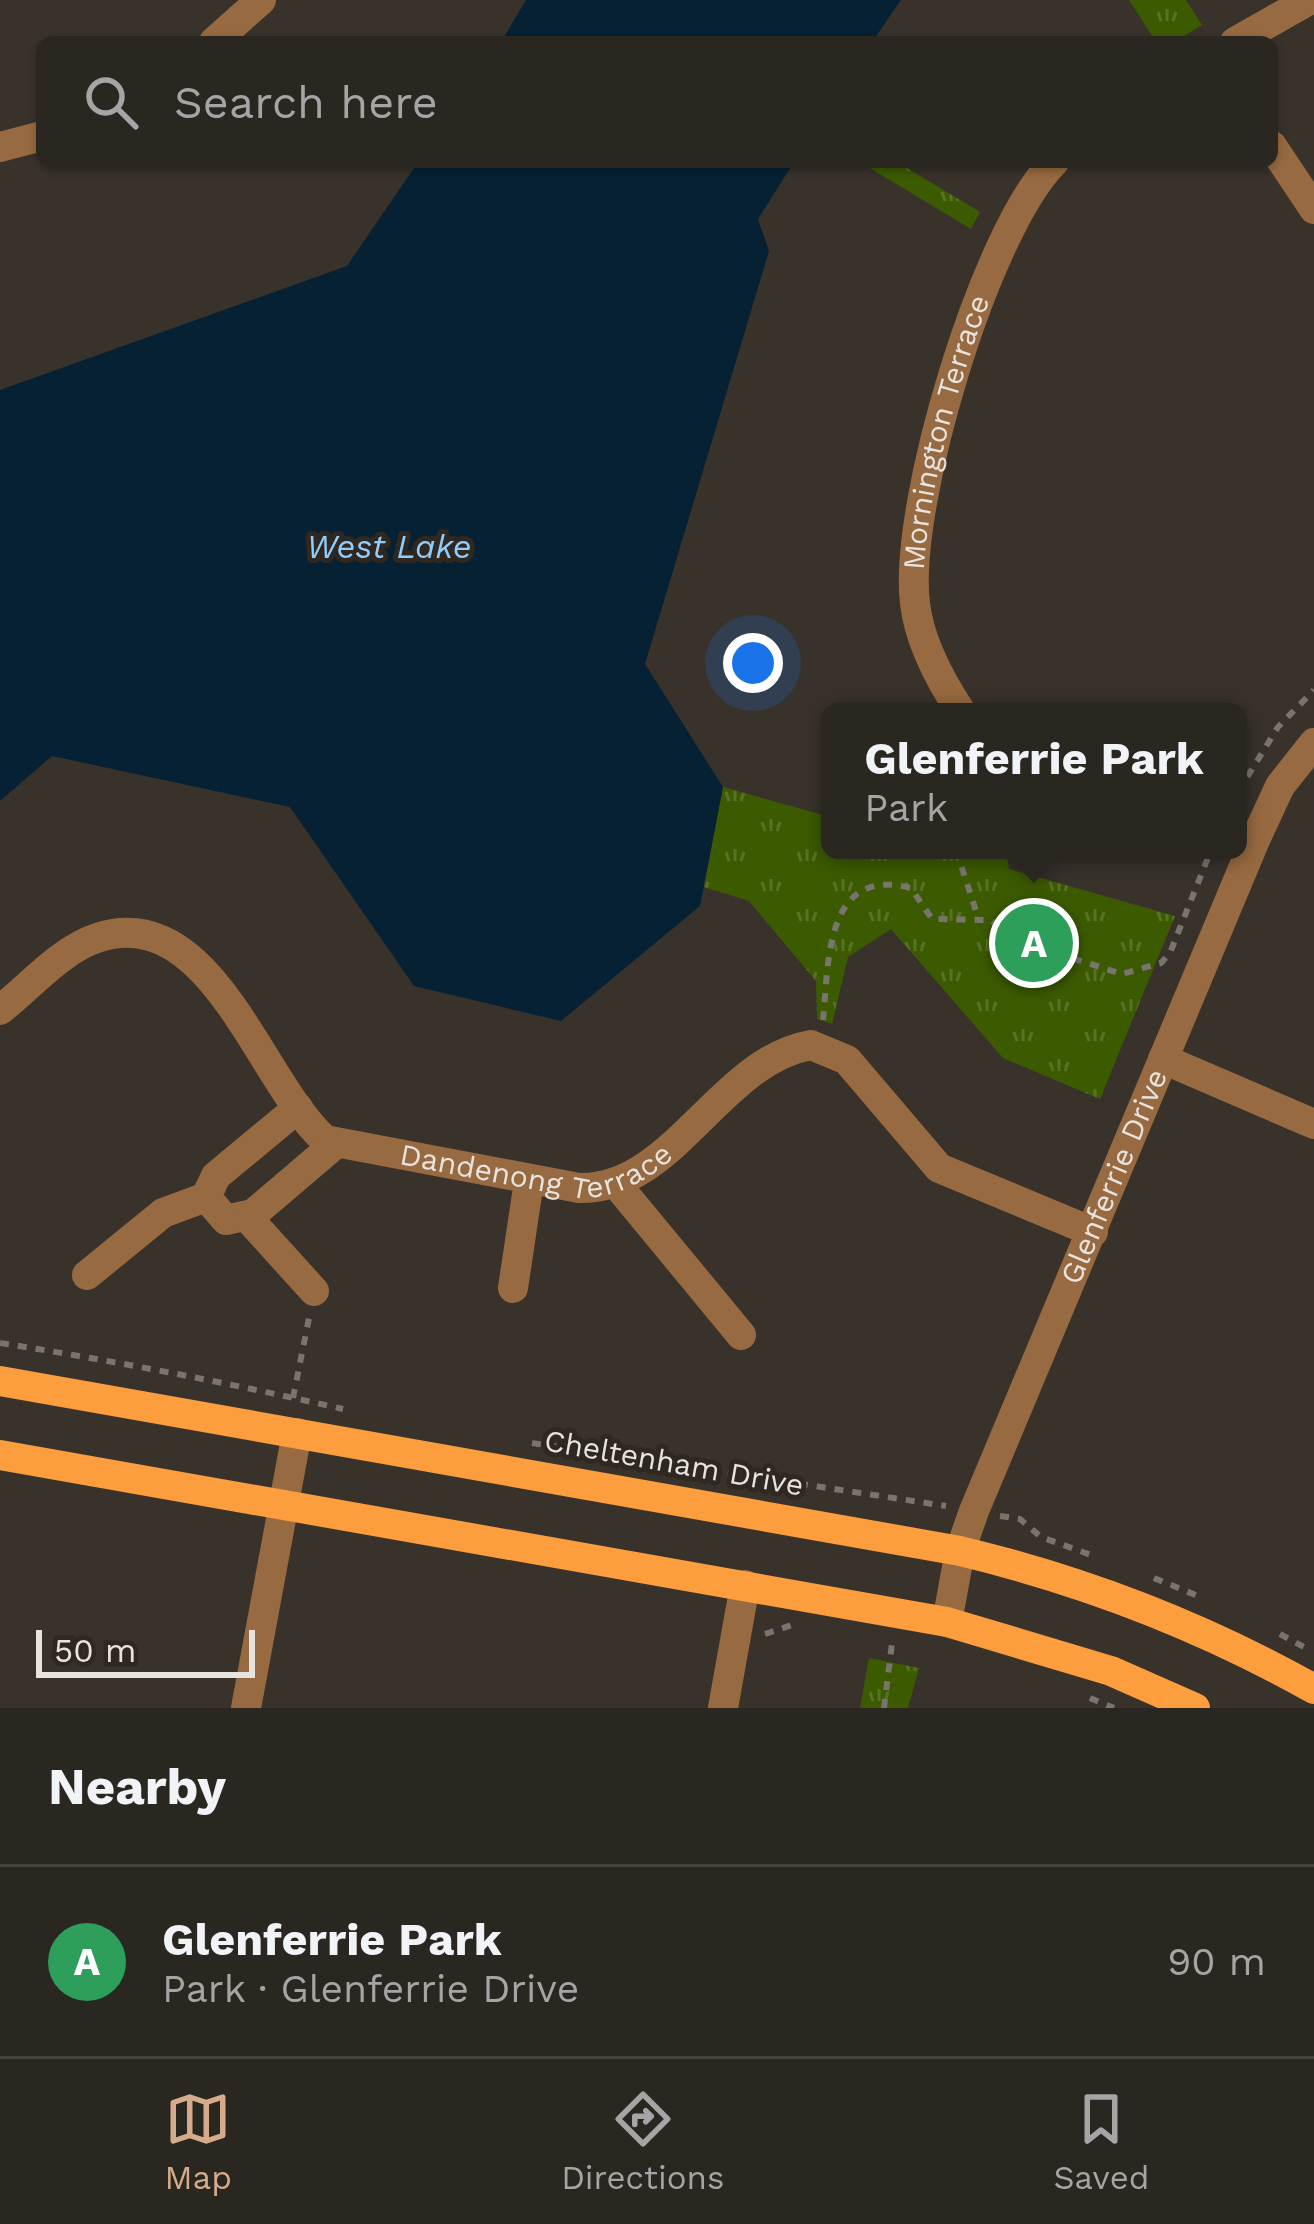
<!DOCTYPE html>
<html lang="en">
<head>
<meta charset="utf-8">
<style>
	body { margin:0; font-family:"Work Sans",sans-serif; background:#322e29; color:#f1f3f6 }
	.scale { position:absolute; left:36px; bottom:30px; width:219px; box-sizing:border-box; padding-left:12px; border:6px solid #e7e4df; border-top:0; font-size:33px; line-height:42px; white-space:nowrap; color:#e7e4df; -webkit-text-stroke:9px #2e2821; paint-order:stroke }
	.you { position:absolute; left:753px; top:663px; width:42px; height:42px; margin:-30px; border:9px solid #fff; border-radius:50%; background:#1a73e8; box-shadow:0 0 0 18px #1a73e833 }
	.badge { display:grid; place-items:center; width:78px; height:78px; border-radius:50%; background:#d6ab8b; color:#fff; font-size:39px; font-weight:700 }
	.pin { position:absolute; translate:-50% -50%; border:6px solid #fff; box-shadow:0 3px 12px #0006 }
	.popup { position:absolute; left:821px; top:703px; width:426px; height:156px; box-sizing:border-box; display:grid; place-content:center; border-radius:18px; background:#2a2620; filter:drop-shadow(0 3px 9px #0005); font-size:39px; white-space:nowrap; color:#a5a5a5 }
	.popup b { font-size:45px; color:#f1f3f6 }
	.popup::after { content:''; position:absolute; left:50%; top:100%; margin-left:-24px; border:24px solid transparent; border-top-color:#2a2620 }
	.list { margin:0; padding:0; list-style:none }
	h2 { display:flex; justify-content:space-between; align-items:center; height:156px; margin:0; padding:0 48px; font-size:51px }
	h2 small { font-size:39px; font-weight:400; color:#a5a5a5 }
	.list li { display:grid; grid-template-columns:78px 1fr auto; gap:36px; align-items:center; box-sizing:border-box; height:192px; padding:0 48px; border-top:3px solid #46433e }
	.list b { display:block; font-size:45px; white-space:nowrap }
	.list p { margin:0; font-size:39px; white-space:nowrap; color:#a5a5a5 }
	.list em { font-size:39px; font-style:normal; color:#a5a5a5 }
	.icon { flex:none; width:66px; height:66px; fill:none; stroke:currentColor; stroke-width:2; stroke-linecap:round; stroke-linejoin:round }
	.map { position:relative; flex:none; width:1314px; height:1708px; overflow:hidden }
	.search { position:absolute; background:#2a2620; box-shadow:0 3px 9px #0004; left:36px; right:36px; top:36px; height:132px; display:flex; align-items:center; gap:30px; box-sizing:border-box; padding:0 42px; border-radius:18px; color:#a5a5a5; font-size:45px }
	.sheet { height:348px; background:#2a2620 }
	nav { display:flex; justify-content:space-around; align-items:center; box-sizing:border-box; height:168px; border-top:3px solid #46433e; background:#2a2620; font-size:33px; color:#a5a5a5 }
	nav a { display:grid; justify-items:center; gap:6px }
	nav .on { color:#d6ab8b }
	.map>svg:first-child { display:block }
</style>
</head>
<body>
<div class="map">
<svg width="1314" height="1708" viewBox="0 0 1314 1708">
	<defs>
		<pattern id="park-tufts" width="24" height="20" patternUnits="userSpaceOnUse" patternTransform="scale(3)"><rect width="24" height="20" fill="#3c5b00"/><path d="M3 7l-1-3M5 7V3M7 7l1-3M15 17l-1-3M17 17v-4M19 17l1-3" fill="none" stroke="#587225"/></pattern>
	</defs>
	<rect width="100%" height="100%" fill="#38322b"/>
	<!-- park -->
	<g fill="url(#park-tufts)">
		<polygon points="1129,0 1186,0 1202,25 1174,42 1156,42"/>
		<polygon points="860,162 897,162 980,212 971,229"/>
		<polygon points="723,787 830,817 830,850 1006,850 1009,869 1175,916 1100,1099 1003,1058 891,929 848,957 832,1024 817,1019 816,981 749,901 704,887"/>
		<polygon points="869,1658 919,1668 908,1708 860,1708"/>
	</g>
	<!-- water -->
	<g fill="#062134">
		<polygon points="526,0 901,0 872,42 501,42"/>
		<polygon points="418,162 794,162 758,219 769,251 645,664 723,787 700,906 561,1021 414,986 290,807 52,756 0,801 0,390 347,266"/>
	</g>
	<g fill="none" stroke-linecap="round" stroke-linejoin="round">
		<!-- path -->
		<g stroke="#79746e" stroke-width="6" stroke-dasharray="9 9" stroke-linecap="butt">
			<polyline points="1238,792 1278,727 1314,690"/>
			<polyline points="956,850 978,917"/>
			<path d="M823 1020C829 960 825 866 911 888L932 919 990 920 1024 943 1122 974 1161 963 1170 953 1211 850"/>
			<path d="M0 1343C115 1361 229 1383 343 1409"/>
			<polyline points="293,1398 309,1318"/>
			<polyline points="532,1443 946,1506"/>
			<polyline points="1000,1516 1020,1519 1041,1537 1091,1555"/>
			<polyline points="1154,1578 1198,1596"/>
			<polyline points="765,1634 792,1625"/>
			<polyline points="1280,1634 1311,1651"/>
			<polyline points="1090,1698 1114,1708"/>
			<polyline points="884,1708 892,1643"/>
		</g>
		<!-- minor -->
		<g stroke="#986a41" stroke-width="30">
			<polyline points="214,42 261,0"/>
			<polyline points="1235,42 1309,0"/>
			<polyline points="1272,146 1314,209"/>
			<polyline points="0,147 42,136"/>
			<path id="s1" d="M961 712C940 680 919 641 915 603 903 506 985 231 1054 162"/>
			<path id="s2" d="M0 1010C28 988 62 949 97 938 211 900 259 1081 325 1140L579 1188C674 1190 719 1061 811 1045L847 1060 939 1168 1093 1232"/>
			<polyline points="1163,1059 1314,1124"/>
			<polyline points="298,1108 216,1176 206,1197 226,1220 253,1214 334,1145"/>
			<polyline points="618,1186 741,1335"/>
			<polyline points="247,1217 314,1291"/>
			<polyline points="87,1275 163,1213 206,1197"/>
			<polyline points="513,1288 529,1181"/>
			<path id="s3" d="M947 1622 960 1551 974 1511 1255 840 1280 786 1314 743"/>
			<polyline points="246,1708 297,1433"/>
			<polyline points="723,1708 745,1585"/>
		</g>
		<!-- major -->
		<g stroke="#fc9e3e" stroke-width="30">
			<path d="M0 1381 960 1551C1085 1581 1202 1626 1314 1689"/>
			<polyline points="0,1455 947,1622 1111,1671 1195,1708"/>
		</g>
	</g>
	<g text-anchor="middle" stroke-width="10" stroke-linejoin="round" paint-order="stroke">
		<!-- street labels -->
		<g font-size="30" fill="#e7e4df" stroke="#2e2821">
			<text dy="10" stroke="none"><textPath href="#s1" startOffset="294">Mornington Terrace</textPath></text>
			<text dy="10" stroke="none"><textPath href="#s2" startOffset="666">Dandenong Terrace</textPath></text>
			<text dy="10" stroke="none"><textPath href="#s3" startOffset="477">Glenferrie Drive</textPath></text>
			<text transform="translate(674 1463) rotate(10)" y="10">Cheltenham Drive</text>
		</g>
		<!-- water labels -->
		<g font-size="33" font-style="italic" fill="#90cdfc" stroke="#2e2821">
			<text x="389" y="558">West Lake</text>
		</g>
	</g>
</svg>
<div class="scale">50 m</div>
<div class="you"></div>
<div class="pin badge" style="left:1034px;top:943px;background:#2e9e5b">A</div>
<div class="popup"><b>Glenferrie Park</b>Park</div>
<div class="search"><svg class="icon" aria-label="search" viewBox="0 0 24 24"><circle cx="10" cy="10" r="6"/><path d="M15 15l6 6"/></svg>Search here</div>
</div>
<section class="sheet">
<h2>Nearby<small></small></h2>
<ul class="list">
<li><span class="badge" style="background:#2e9e5b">A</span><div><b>Glenferrie Park</b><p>Park · Glenferrie Drive</p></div><em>90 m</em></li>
</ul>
</section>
<nav>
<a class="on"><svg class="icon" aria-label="map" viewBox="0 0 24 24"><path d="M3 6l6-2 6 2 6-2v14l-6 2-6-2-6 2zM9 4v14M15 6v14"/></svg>Map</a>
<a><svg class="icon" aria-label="directions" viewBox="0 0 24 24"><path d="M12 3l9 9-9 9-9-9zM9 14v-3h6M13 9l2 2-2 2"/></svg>Directions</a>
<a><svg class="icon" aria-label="saved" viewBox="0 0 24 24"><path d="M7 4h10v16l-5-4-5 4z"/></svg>Saved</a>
</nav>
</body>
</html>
